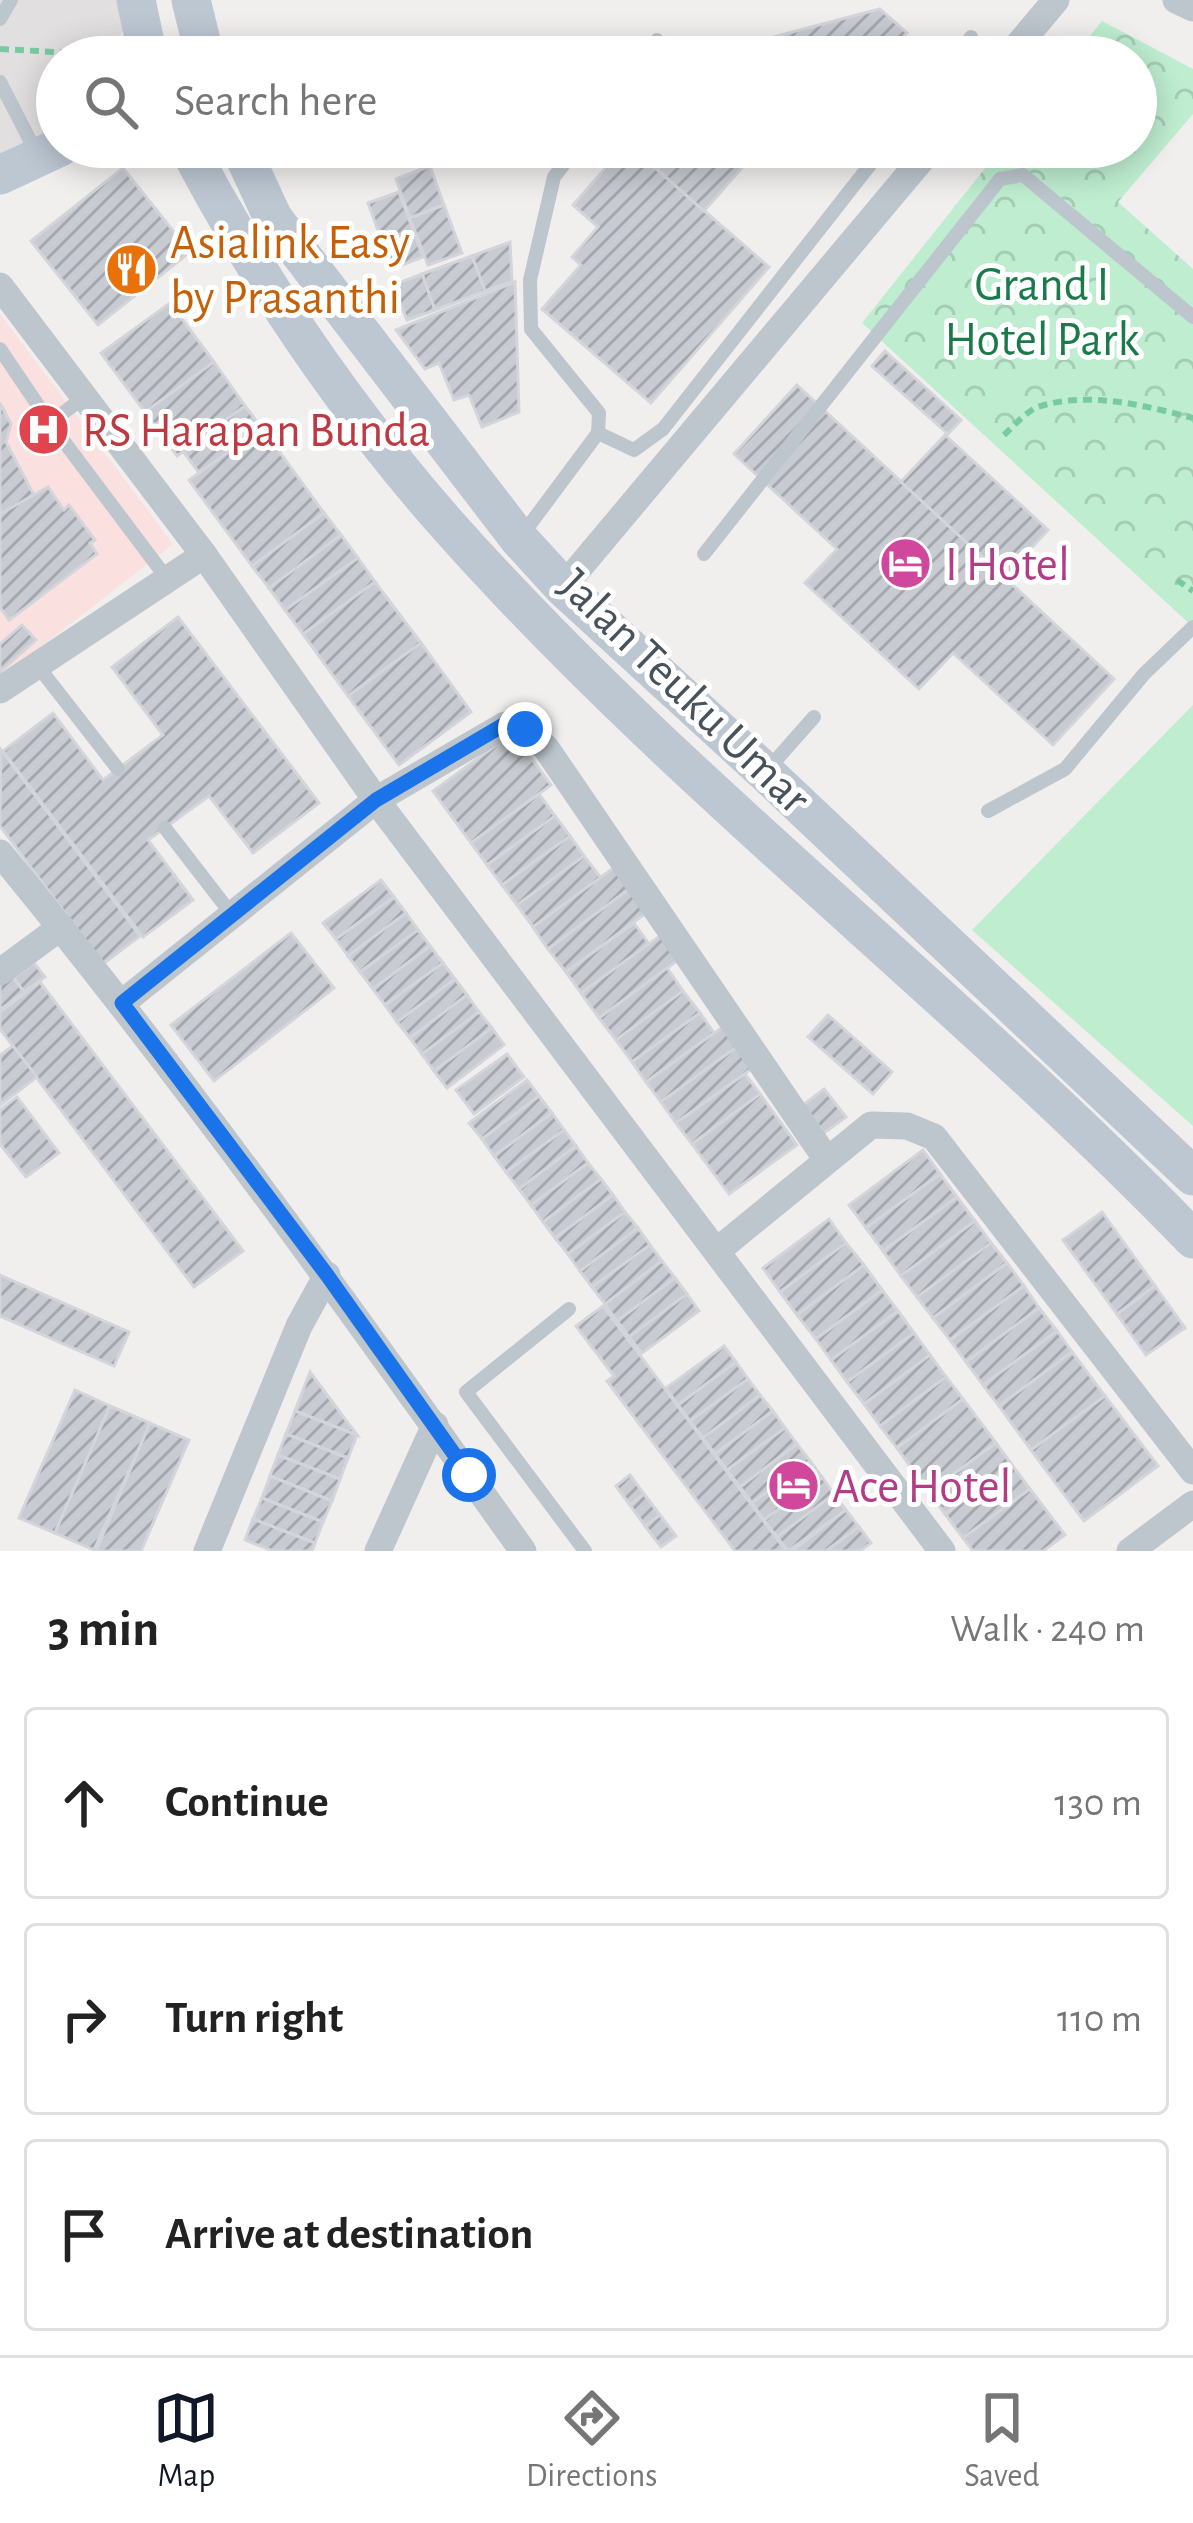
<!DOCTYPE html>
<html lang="en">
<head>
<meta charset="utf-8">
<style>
	body { margin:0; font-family:"Alegreya Sans",sans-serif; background:#f2f2f2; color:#222 }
	.stop { position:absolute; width:36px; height:36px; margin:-27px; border:9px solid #1a73e8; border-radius:50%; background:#fff }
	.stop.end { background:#1a73e8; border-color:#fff; box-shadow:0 3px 12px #0008 }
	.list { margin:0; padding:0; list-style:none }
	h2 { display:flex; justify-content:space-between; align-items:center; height:156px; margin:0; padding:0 48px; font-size:51px }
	h2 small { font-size:39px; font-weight:400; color:#767676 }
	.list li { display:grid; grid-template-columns:78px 1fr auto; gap:36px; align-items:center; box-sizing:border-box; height:192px; margin:0 24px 24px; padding:0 24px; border:3px solid #e0e0e0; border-radius:12px }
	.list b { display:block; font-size:45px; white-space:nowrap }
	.list em { font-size:39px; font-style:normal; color:#767676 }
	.icon { flex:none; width:66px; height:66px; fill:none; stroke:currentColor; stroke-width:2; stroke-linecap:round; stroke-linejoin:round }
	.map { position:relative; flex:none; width:1193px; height:1551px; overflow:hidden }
	.search { position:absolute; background:#fff; box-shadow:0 6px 30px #0003; left:36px; right:36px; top:36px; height:132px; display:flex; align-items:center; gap:30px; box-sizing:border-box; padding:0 42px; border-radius:66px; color:#767676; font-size:45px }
	.sheet { height:804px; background:#fff }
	nav { display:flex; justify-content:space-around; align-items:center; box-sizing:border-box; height:168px; border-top:3px solid #e0e0e0; background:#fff; font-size:33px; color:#767676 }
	nav a { display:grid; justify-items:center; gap:6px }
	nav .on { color:#111827 }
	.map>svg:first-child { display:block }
</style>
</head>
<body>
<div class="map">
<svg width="1193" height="1551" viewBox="0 0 1193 1551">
	<defs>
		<pattern id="park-crowns" width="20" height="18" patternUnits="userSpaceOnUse" patternTransform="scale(3)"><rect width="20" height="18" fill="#beedd0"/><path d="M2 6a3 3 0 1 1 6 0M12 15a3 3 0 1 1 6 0" fill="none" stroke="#a5cdb5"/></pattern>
		<pattern id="building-hatch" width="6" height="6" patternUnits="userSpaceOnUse" patternTransform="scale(3)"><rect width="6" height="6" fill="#c8cbd1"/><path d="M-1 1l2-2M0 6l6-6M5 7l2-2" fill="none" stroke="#a4a7ad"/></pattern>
	</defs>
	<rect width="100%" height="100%" fill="#f1eeee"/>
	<!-- education -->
	<polygon fill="#e2dfe0" points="0,0 134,0 113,57 57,57 57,127 51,134 0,155"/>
	<!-- medical -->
	<polygon fill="#fae1e0" points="0,314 173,544 0,679"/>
	<!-- grass -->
	<polygon fill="#beedd0" points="1193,705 1193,1126 972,930"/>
	<!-- park -->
	<polygon fill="url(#park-crowns)" points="1102,21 1193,69 1193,114 1118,202 1193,269 1193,627 862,323 1002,147 1136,147 1136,57 1073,57"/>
	<!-- building -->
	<g fill="url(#building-hatch)" stroke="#d3d5da" stroke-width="3">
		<polygon points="880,9 907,33 886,57 756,57 773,37"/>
		<polygon points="624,147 631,147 769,267 651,403 542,309 581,265 572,257 598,227 573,205"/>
		<polygon points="631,147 678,147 658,170"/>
		<polygon points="678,147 760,147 704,211 658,170"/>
		<polygon points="430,166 444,205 410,218 396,179"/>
		<polygon points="123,168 190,252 98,325 31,241"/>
		<polygon points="399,192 423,257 392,269 368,203"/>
		<polygon points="444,205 462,253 428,265 410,218"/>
		<polygon points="510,242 512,281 485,291 472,256"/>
		<polygon points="472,256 485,291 435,310 422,274"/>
		<polygon points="422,274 435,310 407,320 393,285"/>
		<polygon points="515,282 519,412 482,427 469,395 454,400 439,363 425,369 396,330"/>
		<polygon points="170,303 214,362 145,412 101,353"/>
		<polygon points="885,351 961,420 948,434 872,366"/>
		<polygon points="214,362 245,406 177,456 145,412"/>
		<polygon points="797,385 1114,679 1053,745 953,653 919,689 805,583 837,549 734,454"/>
		<polygon points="0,403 11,424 6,442 35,497 0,514"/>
		<polygon points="245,406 262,428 199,473 183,451"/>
		<polygon points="262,428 324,513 252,566 189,480"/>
		<polygon points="945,435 1048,530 1004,577 901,482"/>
		<polygon points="48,487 64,510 69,505 95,540 90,543 97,554 9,620 0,607 0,514"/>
		<polygon points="324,513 341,535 269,588 252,566"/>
		<polygon points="341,535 358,558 285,610 269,588"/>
		<polygon points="358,558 375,582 303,634 285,610"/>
		<polygon points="375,582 421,643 348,696 303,634"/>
		<polygon points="178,617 319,803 253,853 209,796 148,840 193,900 143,937 3,751 53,713 103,780 163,735 112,667"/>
		<polygon points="22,625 36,640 0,672 0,644"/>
		<polygon points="421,643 471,712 399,765 348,696"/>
		<polygon points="513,733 551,785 471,843 433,791"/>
		<polygon points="1,750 140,936 103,964 0,826"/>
		<polygon points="539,794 555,816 487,865 471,843"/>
		<polygon points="555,816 570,836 502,885 487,865"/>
		<polygon points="570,836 584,856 517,905 502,885"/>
		<polygon points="584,856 601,878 533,927 517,905"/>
		<polygon points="620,863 636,884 548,949 533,927"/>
		<polygon points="381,880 394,897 336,939 323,923"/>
		<polygon points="636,884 653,908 566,972 548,949"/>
		<polygon points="394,897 406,913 348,956 336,939"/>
		<polygon points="406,913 418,930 360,972 348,956"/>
		<polygon points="634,923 649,944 581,993 566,972"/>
		<polygon points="418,930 430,946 373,989 360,972"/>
		<polygon points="291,933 334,988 214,1081 171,1025"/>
		<polygon points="664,933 681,958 599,1018 581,993"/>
		<polygon points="430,946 443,963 385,1005 373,989"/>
		<polygon points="34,963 45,977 24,992 13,978"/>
		<polygon points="443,963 455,979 397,1022 385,1005"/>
		<polygon points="667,968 683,991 616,1040 599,1018"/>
		<polygon points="10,973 24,992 0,1010 0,981"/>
		<polygon points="455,979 467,995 410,1038 397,1022"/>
		<polygon points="40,982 243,1251 194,1287 0,1029 0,1012"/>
		<polygon points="683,991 700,1013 632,1062 616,1040"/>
		<polygon points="467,995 479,1012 422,1054 410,1038"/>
		<polygon points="479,1012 492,1028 434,1071 422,1054"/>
		<polygon points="700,1013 714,1033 646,1082 632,1062"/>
		<polygon points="828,1015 892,1072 873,1094 808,1037"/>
		<polygon points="724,1026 738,1046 661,1102 646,1082"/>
		<polygon points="492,1028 504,1045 447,1088 434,1071"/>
		<polygon points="13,1046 37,1077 0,1105 0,1055"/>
		<polygon points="738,1046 754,1067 676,1123 661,1102"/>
		<polygon points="507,1054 524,1077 474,1114 456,1090"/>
		<polygon points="745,1074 760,1094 692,1144 676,1123"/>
		<polygon points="527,1080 539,1096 482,1139 469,1123"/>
		<polygon points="824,1089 846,1117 824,1133 803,1105"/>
		<polygon points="760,1094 797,1145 729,1194 692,1144"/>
		<polygon points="539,1096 552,1113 494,1156 482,1139"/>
		<polygon points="17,1097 59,1153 26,1177 0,1144 0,1110"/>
		<polygon points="552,1113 564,1130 506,1172 494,1156"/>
		<polygon points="564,1130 576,1146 519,1189 506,1172"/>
		<polygon points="576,1146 588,1163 531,1205 519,1189"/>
		<polygon points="923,1150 940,1174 866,1228 849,1205"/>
		<polygon points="588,1163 601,1179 543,1222 531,1205"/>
		<polygon points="940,1174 957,1197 883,1251 866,1228"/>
		<polygon points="601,1179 613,1195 555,1238 543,1222"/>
		<polygon points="613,1195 625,1212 568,1254 555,1238"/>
		<polygon points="957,1197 975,1221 901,1276 883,1251"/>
		<polygon points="625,1212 638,1228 580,1271 568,1254"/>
		<polygon points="1102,1212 1155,1286 1117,1314 1063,1240"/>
		<polygon points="829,1219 846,1243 780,1292 763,1268"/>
		<polygon points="975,1221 991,1243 917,1297 901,1276"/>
		<polygon points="638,1228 650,1245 592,1287 580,1271"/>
		<polygon points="846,1243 864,1265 797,1315 780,1292"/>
		<polygon points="991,1243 1007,1263 933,1318 917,1297"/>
		<polygon points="650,1245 662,1261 605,1304 592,1287"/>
		<polygon points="662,1261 675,1278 617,1321 605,1304"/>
		<polygon points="1007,1263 1024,1286 950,1340 933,1318"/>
		<polygon points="864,1265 882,1290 816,1339 797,1315"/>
		<polygon points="0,1275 129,1332 114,1366 0,1316"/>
		<polygon points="675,1278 687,1294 629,1337 617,1321"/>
		<polygon points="1024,1286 1039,1308 966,1362 950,1340"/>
		<polygon points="1155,1286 1185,1328 1146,1355 1117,1314"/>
		<polygon points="882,1290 898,1311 831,1360 816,1339"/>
		<polygon points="687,1294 699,1311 642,1353 629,1337"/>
		<polygon points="603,1306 786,1551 735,1551 607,1381 614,1376 576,1326"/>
		<polygon points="1039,1308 1057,1331 983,1385 966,1362"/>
		<polygon points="898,1311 914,1333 847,1382 831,1360"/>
		<polygon points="1057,1331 1072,1352 999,1406 983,1385"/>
		<polygon points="914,1333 930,1355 864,1404 847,1382"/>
		<polygon points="724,1346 736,1362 678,1405 666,1388"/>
		<polygon points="1072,1352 1105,1396 1031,1450 999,1406"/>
		<polygon points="930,1355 946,1377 880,1426 864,1404"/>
		<polygon points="736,1362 748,1379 690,1421 678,1405"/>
		<polygon points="310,1372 357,1435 295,1411"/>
		<polygon points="946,1377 963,1399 897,1448 880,1426"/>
		<polygon points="748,1379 760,1395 703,1438 690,1421"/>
		<polygon points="75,1390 110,1406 55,1533 19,1518"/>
		<polygon points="760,1395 773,1411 715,1454 703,1438"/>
		<polygon points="1105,1396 1158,1466 1084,1521 1031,1450"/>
		<polygon points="963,1399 996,1443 929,1492 897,1448"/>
		<polygon points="110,1406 150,1423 94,1550 55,1533"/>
		<polygon points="295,1411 357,1435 348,1458 286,1434"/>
		<polygon points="773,1411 785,1428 727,1470 715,1454"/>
		<polygon points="150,1423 189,1440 141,1551 96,1551"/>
		<polygon points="785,1428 797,1444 740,1487 727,1470"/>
		<polygon points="286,1434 348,1458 340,1479 278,1455"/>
		<polygon points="996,1443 1012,1465 945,1514 929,1492"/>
		<polygon points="797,1444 810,1461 752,1503 740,1487"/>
		<polygon points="278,1455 340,1479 332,1501 270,1476"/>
		<polygon points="810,1461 822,1477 764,1520 752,1503"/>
		<polygon points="1012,1465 1030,1489 963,1538 945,1514"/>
		<polygon points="630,1475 644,1494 630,1505 616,1486"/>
		<polygon points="270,1476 332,1501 323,1522 262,1498"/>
		<polygon points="822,1477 834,1494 777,1537 764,1520"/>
		<polygon points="1030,1489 1065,1535 1043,1551 973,1551 963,1538"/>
		<polygon points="644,1494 660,1515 645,1526 630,1505"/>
		<polygon points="834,1494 846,1510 788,1551 777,1537"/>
		<polygon points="262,1498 323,1522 315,1543 253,1519"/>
		<polygon points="846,1510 859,1527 826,1551 792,1551"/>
		<polygon points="660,1515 676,1536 661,1547 645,1526"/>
		<polygon points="253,1519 315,1543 312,1551 273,1551 245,1540"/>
		<polygon points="859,1527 871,1543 860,1551 826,1551"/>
	</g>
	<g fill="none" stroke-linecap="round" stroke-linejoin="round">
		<!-- path -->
		<g stroke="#78caa0" stroke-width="6" stroke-dasharray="9 6" stroke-linecap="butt">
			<polyline points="0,49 92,54 115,47"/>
			<path d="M1004 435C1014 426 1028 409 1041 406 1090 391 1146 406 1193 418"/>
			<polyline points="1177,580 1193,591"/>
		</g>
		<!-- lane -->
		<g stroke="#bdc6cd" stroke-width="14">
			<polyline points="0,19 11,0"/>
			<polyline points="645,57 657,40"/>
			<polyline points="955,57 971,37"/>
			<polyline points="0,82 36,152"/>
			<polyline points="0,349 50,423"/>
			<polyline points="84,397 50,423 168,580"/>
			<polyline points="598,433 634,450 663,429 884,147"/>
			<polyline points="522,535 598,433 599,413 531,329 530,280 554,177 577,147"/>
			<polyline points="704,554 1000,179 1023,175 1193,317"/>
			<polyline points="37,665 118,769"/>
			<polyline points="769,768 814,717"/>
			<polyline points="988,811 1065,769 1144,674 1193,627"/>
			<polyline points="165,828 233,916"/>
			<polyline points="569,1309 466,1392 585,1551"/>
		</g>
		<!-- street -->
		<g stroke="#bdc6cd" stroke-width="27">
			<polyline points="1176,0 1193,8"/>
			<polyline points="1008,57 1056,0"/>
			<polyline points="0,286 204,555 376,800 942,1551"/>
			<polyline points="563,587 932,147"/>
			<polyline points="0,690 204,555"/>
			<path d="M0 853C185 1078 354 1314 523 1551"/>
			<polyline points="0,972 61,927"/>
			<polyline points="122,1003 376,800 505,725 525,729 546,748 827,1160"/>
			<polyline points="718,1250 871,1125 907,1126 934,1137 1193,1471"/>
			<polyline points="207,1551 299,1326 327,1275"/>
			<polyline points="378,1551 435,1425"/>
			<polyline points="1130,1551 1193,1504"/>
		</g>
		<!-- secondary -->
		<g stroke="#bdc7d2" stroke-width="39">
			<polyline points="136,0 148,57"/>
			<polyline points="191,0 205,57"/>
			<path d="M188 147C258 280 345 408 444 521 674 781 952 990 1193 1239"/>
			<polyline points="240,147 273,218 519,539 563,587 765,772 1193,1176"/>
			<polyline points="0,175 60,147"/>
		</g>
	</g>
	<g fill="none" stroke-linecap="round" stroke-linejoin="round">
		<!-- route -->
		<polyline stroke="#1a73e8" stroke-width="15" points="469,1475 327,1275 122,1003 376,800 505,724 525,729"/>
	</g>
	<!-- icons -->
	<defs>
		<symbol id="restaurant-disc" viewBox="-11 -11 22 22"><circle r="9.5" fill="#e8710a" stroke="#fff"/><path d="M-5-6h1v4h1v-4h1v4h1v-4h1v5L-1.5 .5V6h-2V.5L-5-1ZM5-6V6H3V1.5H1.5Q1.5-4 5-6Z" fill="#fff"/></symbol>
		<symbol id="hospital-disc" viewBox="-11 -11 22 22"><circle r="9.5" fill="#e0444e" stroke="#fff"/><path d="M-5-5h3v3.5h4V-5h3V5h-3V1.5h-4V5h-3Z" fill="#fff"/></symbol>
		<symbol id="hotel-disc" viewBox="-11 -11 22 22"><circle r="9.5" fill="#d1479c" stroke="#fff"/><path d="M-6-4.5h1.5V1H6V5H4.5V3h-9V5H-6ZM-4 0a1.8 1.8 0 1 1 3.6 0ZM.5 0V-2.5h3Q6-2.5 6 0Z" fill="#fff"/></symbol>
	</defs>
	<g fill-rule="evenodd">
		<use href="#restaurant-disc" x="102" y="240" width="59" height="59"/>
		<use href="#hospital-disc" x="14" y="400" width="59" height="59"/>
		<use href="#hotel-disc" x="876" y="534" width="59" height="59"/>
		<use href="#hotel-disc" x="764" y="1456" width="59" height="59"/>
	</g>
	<g text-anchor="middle" stroke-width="10" stroke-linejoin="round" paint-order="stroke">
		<!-- food labels -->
		<g font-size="48" fill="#c56008" stroke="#fff" text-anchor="start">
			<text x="170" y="258">Asialink Easy<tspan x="170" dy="55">by Prasanthi</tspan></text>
		</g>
		<!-- park labels -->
		<g font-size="48" fill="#1a7a49" stroke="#fff">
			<text x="1042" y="300">Grand I<tspan x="1042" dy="55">Hotel Park</tspan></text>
		</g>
		<!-- health labels -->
		<g font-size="48" fill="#be3a42" stroke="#fff" text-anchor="start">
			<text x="82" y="446">RS Harapan Bunda</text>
		</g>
		<!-- hotel labels -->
		<g font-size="48" fill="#b23c85" stroke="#fff" text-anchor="start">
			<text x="945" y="580">I Hotel</text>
			<text x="832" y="1502">Ace Hotel</text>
		</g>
		<!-- street labels -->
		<g font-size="48" fill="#47525b" stroke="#fff">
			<text transform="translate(686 690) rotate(44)" y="17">Jalan Teuku Umar</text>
		</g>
	</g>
</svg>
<div class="stop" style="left:469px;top:1475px"></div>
<div class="stop end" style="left:525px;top:729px"></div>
<div class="search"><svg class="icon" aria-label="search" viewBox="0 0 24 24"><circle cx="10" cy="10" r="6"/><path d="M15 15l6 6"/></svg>Search here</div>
</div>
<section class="sheet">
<h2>3 min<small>Walk · 240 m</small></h2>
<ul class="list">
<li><svg class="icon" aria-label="ahead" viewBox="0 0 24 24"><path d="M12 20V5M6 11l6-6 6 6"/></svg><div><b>Continue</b></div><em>130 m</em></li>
<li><svg class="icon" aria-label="right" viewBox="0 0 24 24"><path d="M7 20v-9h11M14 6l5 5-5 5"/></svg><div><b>Turn right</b></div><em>110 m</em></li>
<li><svg class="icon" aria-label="arrive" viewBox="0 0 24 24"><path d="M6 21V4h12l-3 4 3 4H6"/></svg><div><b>Arrive at destination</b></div></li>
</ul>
</section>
<nav>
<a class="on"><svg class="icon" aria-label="map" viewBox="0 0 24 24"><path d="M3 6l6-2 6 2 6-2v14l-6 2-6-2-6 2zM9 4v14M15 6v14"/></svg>Map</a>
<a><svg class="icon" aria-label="directions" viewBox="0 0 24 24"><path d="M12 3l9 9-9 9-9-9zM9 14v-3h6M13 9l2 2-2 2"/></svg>Directions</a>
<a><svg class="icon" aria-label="saved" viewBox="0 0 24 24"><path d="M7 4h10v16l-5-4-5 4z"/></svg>Saved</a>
</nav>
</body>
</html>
